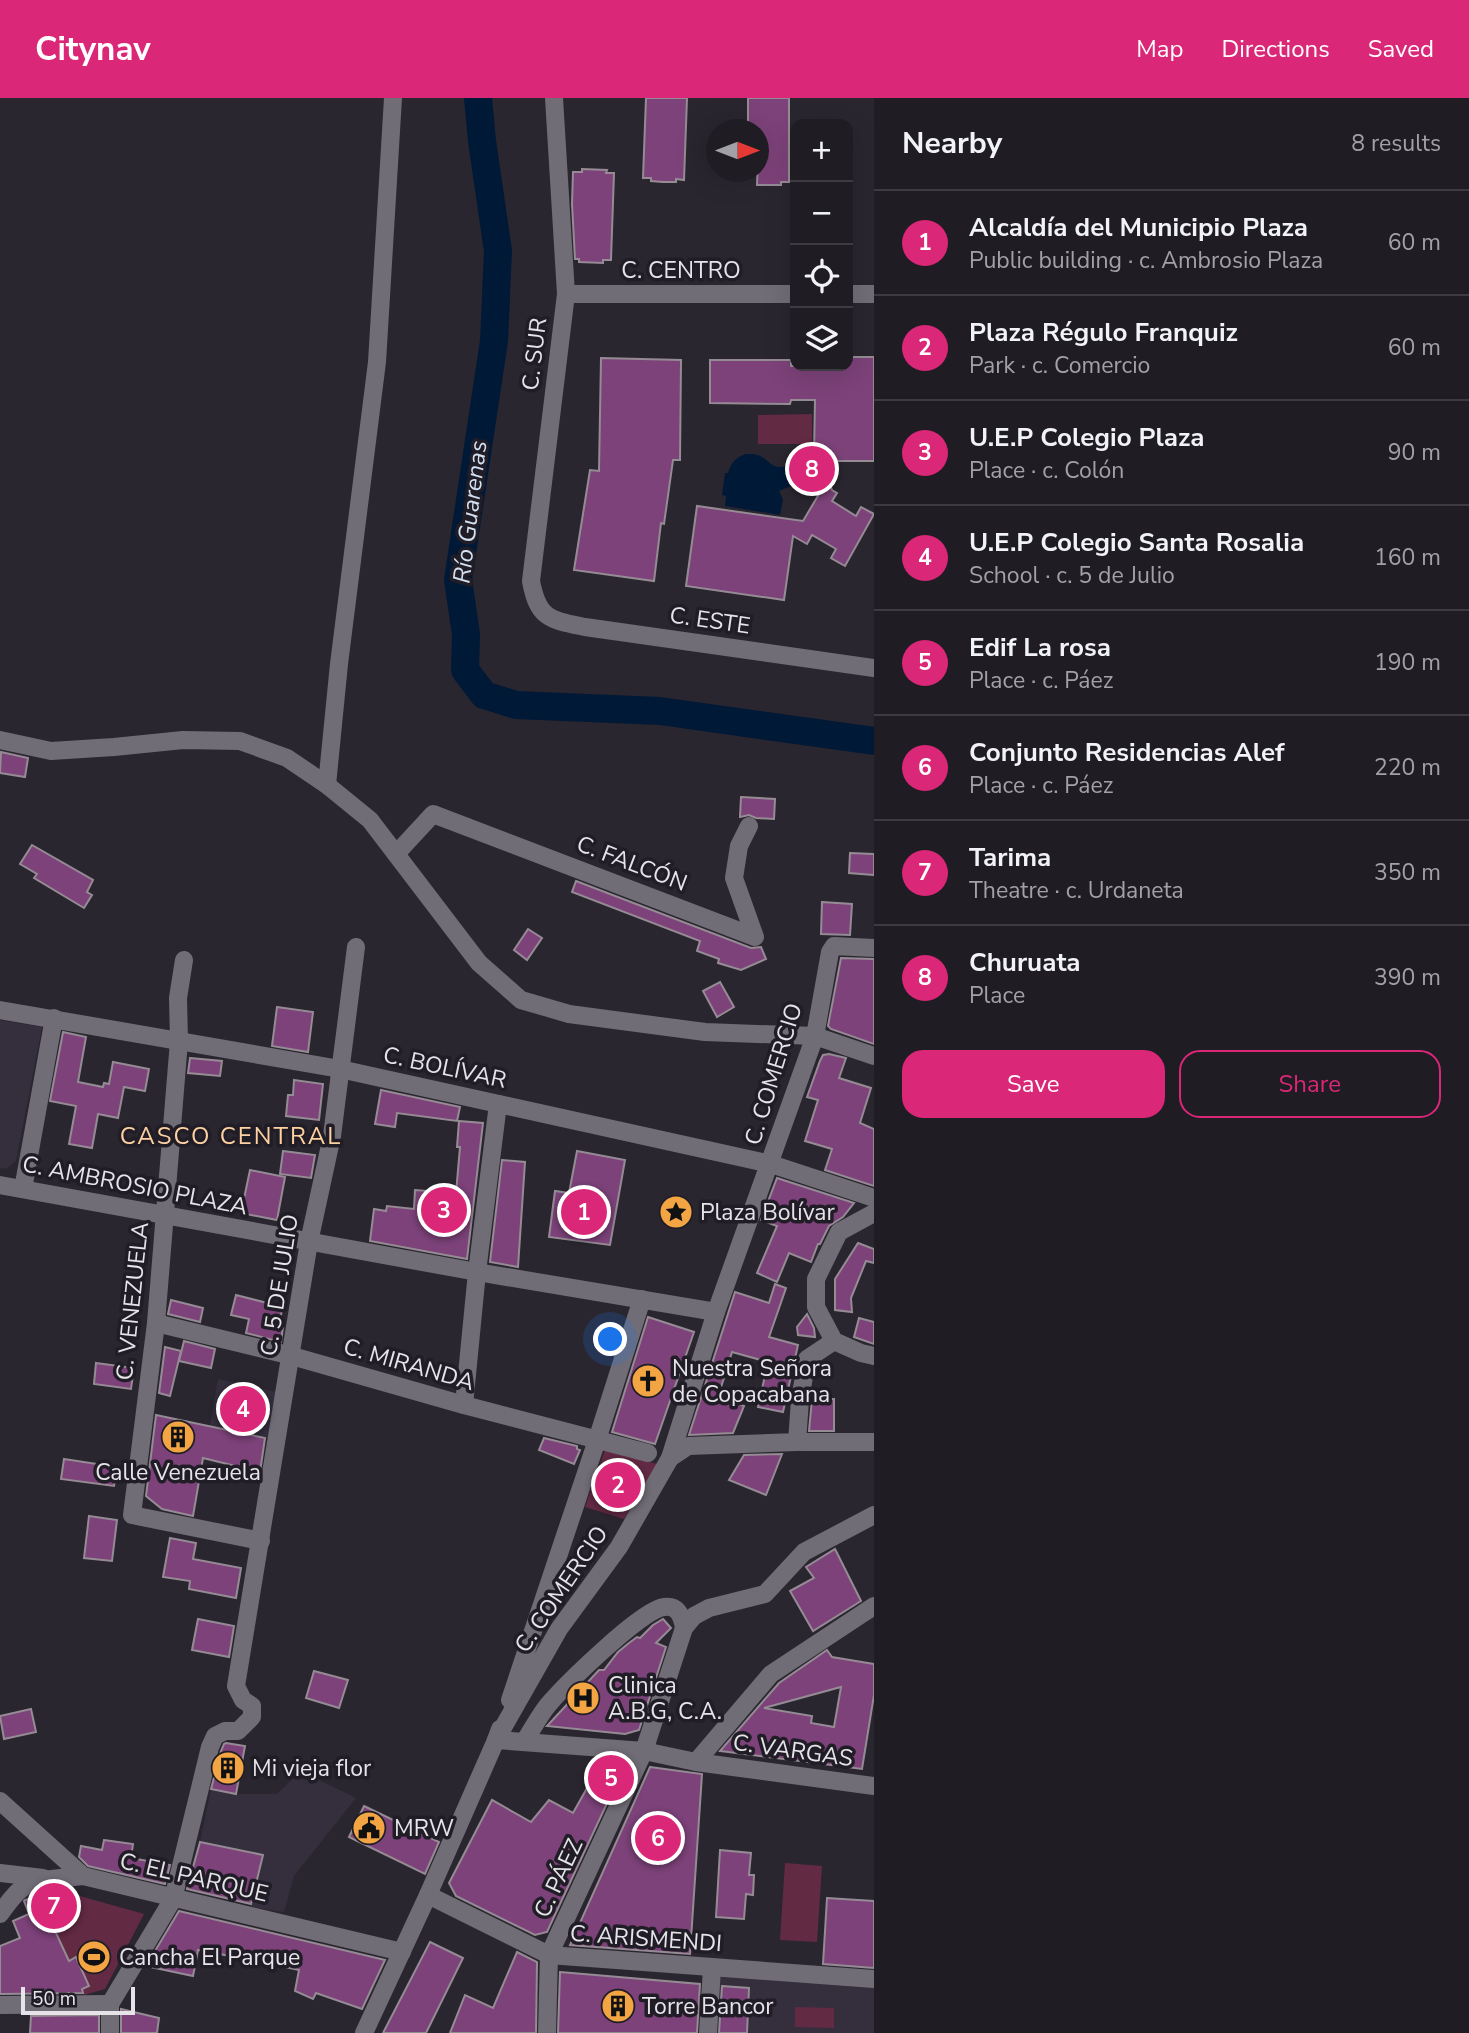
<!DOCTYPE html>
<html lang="en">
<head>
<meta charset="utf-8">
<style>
	body { margin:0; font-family:"Nunito Sans",sans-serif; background:#2d2930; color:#f1f3f6 }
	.controls { position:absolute; right:21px; top:21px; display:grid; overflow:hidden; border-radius:14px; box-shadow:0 7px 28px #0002 }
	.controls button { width:63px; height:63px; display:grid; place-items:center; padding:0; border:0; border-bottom:2px solid #3d3a41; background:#201c23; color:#f1f3f6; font:35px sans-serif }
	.compass { position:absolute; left:706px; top:21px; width:63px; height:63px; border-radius:50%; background:#201c23; box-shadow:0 7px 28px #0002; rotate:90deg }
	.scale { position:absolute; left:21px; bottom:18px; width:114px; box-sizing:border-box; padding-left:7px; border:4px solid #e6e3e9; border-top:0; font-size:19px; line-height:24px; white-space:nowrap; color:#e6e3e9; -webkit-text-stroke:5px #201d26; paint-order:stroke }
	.you { position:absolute; left:611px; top:1242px; width:24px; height:24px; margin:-18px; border:5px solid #fff; border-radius:50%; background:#1a73e8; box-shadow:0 0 0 10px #1a73e833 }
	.badge { display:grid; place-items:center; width:46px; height:46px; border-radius:50%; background:#db2777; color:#fff; font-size:23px; font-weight:700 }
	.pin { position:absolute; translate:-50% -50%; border:4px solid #fff; box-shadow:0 2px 7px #0006 }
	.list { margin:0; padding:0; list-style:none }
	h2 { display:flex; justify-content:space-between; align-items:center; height:91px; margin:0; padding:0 28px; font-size:30px }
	h2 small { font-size:23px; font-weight:400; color:#a2a1a6 }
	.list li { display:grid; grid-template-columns:46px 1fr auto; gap:21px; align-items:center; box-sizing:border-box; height:105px; padding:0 28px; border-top:2px solid #3d3a41 }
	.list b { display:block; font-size:26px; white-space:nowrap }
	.list p { margin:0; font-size:23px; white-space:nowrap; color:#a2a1a6 }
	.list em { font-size:23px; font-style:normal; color:#a2a1a6 }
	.actions { display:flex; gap:14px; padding:21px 28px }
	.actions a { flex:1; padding:16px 0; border:2px solid #db2777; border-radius:21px; text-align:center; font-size:24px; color:#db2777 }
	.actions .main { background:#db2777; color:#fff }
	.icon { flex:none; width:38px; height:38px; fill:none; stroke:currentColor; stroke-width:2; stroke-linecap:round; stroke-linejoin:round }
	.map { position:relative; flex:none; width:874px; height:1935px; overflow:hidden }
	header { display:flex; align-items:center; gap:42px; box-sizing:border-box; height:98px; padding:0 35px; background:#db2777; color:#fff }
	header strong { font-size:33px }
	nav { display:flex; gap:38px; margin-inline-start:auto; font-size:24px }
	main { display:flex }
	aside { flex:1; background:#201c23 }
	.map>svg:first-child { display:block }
</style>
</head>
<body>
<header>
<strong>Citynav</strong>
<nav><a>Map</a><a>Directions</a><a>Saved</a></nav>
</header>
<main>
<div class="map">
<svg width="874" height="1935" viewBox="0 0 874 1935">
	<rect width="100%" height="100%" fill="#2a262f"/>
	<!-- built -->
	<g fill="#342e3d">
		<polygon points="0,922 42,929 16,1063 6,1071 0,1070"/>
		<polygon points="218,1281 277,1294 267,1340 210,1328"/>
		<polygon points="301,1673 356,1700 294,1778 284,1814 251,1809 262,1757 200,1744 211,1691 236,1696 277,1696"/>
		<polygon points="721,1878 874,1887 874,1935 717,1935 719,1882"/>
	</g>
	<!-- green -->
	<g fill="#632a44">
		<polygon points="812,316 812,346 758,346 758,317"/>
		<polygon points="605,1352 657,1366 624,1421 585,1409"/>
		<polygon points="785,1765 822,1768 817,1844 780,1842"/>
		<polygon points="51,1790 144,1816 105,1891 84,1897 39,1796"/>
		<polygon points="795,1909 834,1910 834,1930 795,1929"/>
	</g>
	<!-- water -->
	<path fill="#001937" d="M746 356C774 354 763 377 795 366L803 383 779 393 783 402 780 417 725 408 726 398 722 397 725 375H728C730 366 736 359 746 356Z"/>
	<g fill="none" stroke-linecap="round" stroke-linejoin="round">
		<!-- river -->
		<polyline stroke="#001937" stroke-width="28" points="478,0 482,43 498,153 494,243 458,482 466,536 465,572 484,597 516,607 660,613 874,643"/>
	</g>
	<!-- building -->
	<g fill="#7c4279" stroke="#958b94" stroke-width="2" fill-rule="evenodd">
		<polygon points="646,0 687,0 684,82 676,81 676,84 663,84 651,83 651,80 643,80"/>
		<polygon points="748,0 789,0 789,84 781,84 781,87 757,87 759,32 748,32"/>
		<polygon points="582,71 607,72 606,75 614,75 611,162 603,162 603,165 579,164 579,161 575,161 572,106 573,74 582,74"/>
		<polygon points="848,259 874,259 874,363 821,363 827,378 806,386 797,364 814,356 815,302 791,302 790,306 710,305 710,262 791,262 791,268 848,268"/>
		<polygon points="601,260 681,262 680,362 673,362 664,426 661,425 654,483 574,472 590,372 599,373"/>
		<polygon points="828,381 832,392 837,395 832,403 856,418 861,409 874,416 845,468 831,460 836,451 812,437 807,446 793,438 784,502 686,488 697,408 803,423"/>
		<polygon points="1,654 28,660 25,679 0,675"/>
		<polygon points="741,699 775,701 774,721 756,720 749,717 740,719"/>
		<polygon points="32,747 93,782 87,794 92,797 84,810 34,780 37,776 20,766"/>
		<polygon points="850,755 874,756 874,777 849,775"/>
		<polygon points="576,783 751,850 761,849 766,861 741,872 718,865 719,861 697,853 700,843 572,794"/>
		<polygon points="822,804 852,806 850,837 821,836"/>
		<polygon points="528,831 542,840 527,862 514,852"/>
		<polygon points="841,860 874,861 874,946 831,931 828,928"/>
		<polygon points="720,884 734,909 717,919 703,893"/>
		<polygon points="277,909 313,914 308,954 272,948"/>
		<polygon points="63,934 86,939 78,984 103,989 104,985 109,986 113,964 149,971 145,993 124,989 118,1020 98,1016 92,1050 69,1046 76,1008 50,1003"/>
		<polygon points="829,956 846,960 839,980 871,990 860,1025 874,1031 874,1088 825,1072 832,1051 805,1043 818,1002 807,999 820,963 823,957"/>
		<polygon points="190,960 222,963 220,978 188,975"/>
		<polygon points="294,982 323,986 319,1022 286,1018 288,997 293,997"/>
		<polygon points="381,992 460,1009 457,1023 397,1015 395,1029 375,1026"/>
		<polygon points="459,1023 483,1025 467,1161 370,1143 374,1111 386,1113 387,1108 414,1111 415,1092 456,1095 460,1049 457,1049"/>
		<polygon points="283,1053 315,1057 311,1080 280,1076"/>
		<polygon points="577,1053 625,1062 610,1147 549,1139 555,1093 569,1095"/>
		<polygon points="502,1062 525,1064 518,1169 490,1164"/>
		<polygon points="250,1072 285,1079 277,1122 241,1115"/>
		<polygon points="777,1080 854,1105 843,1119 829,1128 820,1146 818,1146 811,1164 789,1155 777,1184 757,1175 777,1128 761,1122"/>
		<polygon points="858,1145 874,1151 874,1165 866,1163 851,1200 852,1214 835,1212 835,1181"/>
		<polygon points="775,1186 786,1190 769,1239 798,1247 783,1314 758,1309 768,1264 732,1254 718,1299 744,1308 733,1335 689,1337 735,1194 769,1205"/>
		<polygon points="236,1197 283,1209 278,1228 283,1229 281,1244 246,1235 249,1221 231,1217"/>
		<polygon points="171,1202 203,1210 200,1224 168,1216"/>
		<polygon points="807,1216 814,1230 815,1239 798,1237 797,1229"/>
		<polygon points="648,1219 694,1234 655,1346 612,1334"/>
		<polygon points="859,1220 874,1224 874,1246 854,1239"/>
		<polygon points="184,1243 215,1251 211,1270 179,1263"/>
		<polygon points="165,1249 181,1253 170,1298 159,1295"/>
		<polygon points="96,1265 134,1270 131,1291 94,1286"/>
		<polygon points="812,1301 834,1301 834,1333 809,1333"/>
		<polygon points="156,1317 265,1340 260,1374 203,1360 193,1418 162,1411 146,1398"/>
		<polygon points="544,1340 577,1348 577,1351 580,1352 574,1366 539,1352"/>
		<polygon points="782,1356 766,1397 729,1382 744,1357"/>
		<polygon points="64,1361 117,1369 114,1388 61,1381"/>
		<polygon points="89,1418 117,1422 112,1463 84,1460"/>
		<polygon points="170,1440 196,1445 193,1461 241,1470 236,1500 189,1491 190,1483 163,1479"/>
		<polygon points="835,1451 861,1503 813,1533 790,1493 814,1480 806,1469"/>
		<polygon points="198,1521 234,1528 229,1559 192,1552"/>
		<polygon points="663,1521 671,1530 656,1545 666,1549 639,1632 625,1636 547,1628 599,1572 604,1572 618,1554 629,1545 637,1539 640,1540 653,1527"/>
		<path d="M827 1552 832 1559 874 1566V1597L862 1671 720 1653 779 1585ZM841 1589 834 1629 811 1625 812 1618 764 1610Z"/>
		<polygon points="314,1573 348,1582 339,1610 306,1600"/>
		<polygon points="31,1611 36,1634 4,1641 0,1618"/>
		<polygon points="226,1645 245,1648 236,1696 211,1691 221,1653 224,1646"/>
		<polygon points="608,1662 616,1662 623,1671 547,1834 535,1837 456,1798 449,1785 492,1702 531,1724 549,1702 573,1715 591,1683 597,1687"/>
		<polygon points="650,1669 702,1676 690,1856 570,1847"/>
		<polygon points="364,1708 439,1744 425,1776 349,1739"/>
		<polygon points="104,1742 133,1746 131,1760 170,1767 165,1786 88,1768 79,1759 81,1748 102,1752"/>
		<polygon points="200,1744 263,1757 251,1806 187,1791"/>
		<polygon points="720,1752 751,1755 749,1777 754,1777 753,1797 746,1796 744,1821 716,1819"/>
		<polygon points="54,1792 75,1798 49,1820 69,1863 76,1859 89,1888 82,1891 83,1895 0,1896 0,1848 20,1840 13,1823 29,1816 24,1803 25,1802"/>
		<polygon points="827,1800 874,1803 874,1870 823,1866"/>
		<polygon points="179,1813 385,1862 362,1911 316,1895 313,1901 295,1893 299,1872 262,1864 198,1852 193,1878 146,1868"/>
		<polygon points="430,1844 463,1860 426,1935 383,1935"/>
		<polygon points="517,1854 537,1864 536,1935 450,1935 465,1897 493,1910"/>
		<polygon points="560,1874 700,1886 697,1935 558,1935"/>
		<polygon points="722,1888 749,1890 747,1935 719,1935"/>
		<polygon points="121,1911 159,1920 157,1935 121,1935"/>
		<polygon points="99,1917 99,1935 30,1935 31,1918"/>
	</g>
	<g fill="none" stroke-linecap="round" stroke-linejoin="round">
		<!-- street -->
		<g stroke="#716d77" stroke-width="18">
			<path d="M554 0 566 196 531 483C538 521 550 522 585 529L874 570"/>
			<polyline points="566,196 795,196"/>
			<polyline points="848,196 874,196"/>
			<polyline points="0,642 51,653 114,649 183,642 240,643 287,660 327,687 370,722 479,865 521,902 569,916 705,934 815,938 874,958"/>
			<polyline points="327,687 339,566 377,264 393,0"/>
			<polyline points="396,756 433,716 755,839 734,780 739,748 749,728"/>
			<polyline points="184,862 178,900 179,943 156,1225 132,1417 261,1443"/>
			<polyline points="0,912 340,971 771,1066 874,1100"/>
			<polyline points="0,1087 477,1174 716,1214"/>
			<polyline points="23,1091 54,920"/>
			<polyline points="874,1115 839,1134 816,1181 816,1209 834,1243 861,1255 874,1258"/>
			<polyline points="156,1225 292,1258 464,1307 648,1355"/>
			<polyline points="464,1307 477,1174 498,1006"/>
			<polyline points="797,1344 874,1344"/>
			<polyline points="670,1360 688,1348 797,1344 800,1302 807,1261 834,1243"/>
			<polyline points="510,1602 597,1342 642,1201"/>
			<polyline points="500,1631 496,1642 644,1653 696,1664 874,1688"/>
			<path d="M524 1644C532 1632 539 1618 548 1607 564 1588 642 1511 664 1509 678 1507 682 1518 684 1530"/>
			<polyline points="696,1664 771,1576 874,1508"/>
			<polyline points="0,1703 83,1778 402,1854"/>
			<polyline points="0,1775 43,1780"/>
			<polyline points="428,1797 549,1857 874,1881"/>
			<path d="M0 1816C7 1806 16 1793 27 1787 43 1780 65 1780 83 1778"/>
			<polyline points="0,1907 110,1906"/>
			<polyline points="110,1935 110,1906 173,1801 210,1649 215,1638 225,1633 238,1633 252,1619 252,1608 243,1602 236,1588 309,1144 332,1038 356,849"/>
			<polyline points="364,1935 428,1797 496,1642 559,1531 619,1449 670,1360 716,1214 815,938 830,854 834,848 874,850"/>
			<polyline points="547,1935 549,1857 644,1653 684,1530 694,1518 709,1510 765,1496 804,1454 874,1417"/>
			<polyline points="708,1935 712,1870"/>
		</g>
	</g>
	<!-- icons -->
	<defs>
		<symbol id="sight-disc" viewBox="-11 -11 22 22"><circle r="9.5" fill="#f2a542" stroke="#201d26"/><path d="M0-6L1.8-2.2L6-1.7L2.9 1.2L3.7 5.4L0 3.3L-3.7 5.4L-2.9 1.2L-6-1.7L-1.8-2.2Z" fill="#111"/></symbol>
		<symbol id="church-disc" viewBox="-11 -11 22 22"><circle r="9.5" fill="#f2a542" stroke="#201d26"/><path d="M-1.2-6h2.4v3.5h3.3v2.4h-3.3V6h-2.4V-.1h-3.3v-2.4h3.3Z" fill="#111"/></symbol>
		<symbol id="building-disc" viewBox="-11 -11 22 22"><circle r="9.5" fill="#f2a542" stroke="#201d26"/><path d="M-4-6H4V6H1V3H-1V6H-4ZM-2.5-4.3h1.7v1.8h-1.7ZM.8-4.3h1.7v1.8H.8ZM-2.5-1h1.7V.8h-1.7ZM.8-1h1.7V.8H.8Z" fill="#111"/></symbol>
		<symbol id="hospital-disc" viewBox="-11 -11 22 22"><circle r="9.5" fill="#f2a542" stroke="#201d26"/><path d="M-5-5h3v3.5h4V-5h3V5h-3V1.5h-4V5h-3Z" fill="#111"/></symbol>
		<symbol id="civic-disc" viewBox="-11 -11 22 22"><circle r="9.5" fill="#f2a542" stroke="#201d26"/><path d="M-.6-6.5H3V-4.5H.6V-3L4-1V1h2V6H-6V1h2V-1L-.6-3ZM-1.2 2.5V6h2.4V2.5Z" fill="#111"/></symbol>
		<symbol id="stadium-disc" viewBox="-11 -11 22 22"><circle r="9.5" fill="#f2a542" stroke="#201d26"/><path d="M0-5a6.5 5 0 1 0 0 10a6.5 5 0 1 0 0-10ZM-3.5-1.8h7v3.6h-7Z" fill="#111"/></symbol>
	</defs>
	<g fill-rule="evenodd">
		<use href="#sight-disc" x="657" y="1095" width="38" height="38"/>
		<use href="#church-disc" x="629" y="1264" width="38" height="38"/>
		<use href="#building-disc" x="159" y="1320" width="38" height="38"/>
		<use href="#hospital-disc" x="564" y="1581" width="38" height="38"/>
		<use href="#building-disc" x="209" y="1651" width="38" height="38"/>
		<use href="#civic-disc" x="350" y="1711" width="38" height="38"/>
		<use href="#stadium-disc" x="75" y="1840" width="38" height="38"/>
		<use href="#building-disc" x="599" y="1889" width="38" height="38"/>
	</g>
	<g text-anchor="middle" stroke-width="7" stroke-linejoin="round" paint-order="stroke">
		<!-- street labels -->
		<g font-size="23" fill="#e6e3e9" stroke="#201d26">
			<text x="681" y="180">C. CENTRO</text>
			<text transform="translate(534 256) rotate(-83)" y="8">C. SUR</text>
			<text transform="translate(710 522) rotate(8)" y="8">C. ESTE</text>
			<text transform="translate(632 765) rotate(21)" y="8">C. FALCÓN</text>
			<text transform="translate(445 969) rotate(12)" y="8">C. BOLÍVAR</text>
			<text transform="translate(773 976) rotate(-73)" y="8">C. COMERCIO</text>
			<text transform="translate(135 1087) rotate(11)" y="8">C. AMBROSIO PLAZA</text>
			<text transform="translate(279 1187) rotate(-81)" y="8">C. 5 DE JULIO</text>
			<text transform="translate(132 1203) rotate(-84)" y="8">C. VENEZUELA</text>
			<text transform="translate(409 1266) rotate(16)" y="8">C. MIRANDA</text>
			<text transform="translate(561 1491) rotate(-56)" y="8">C. COMERCIO</text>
			<text transform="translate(793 1652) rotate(8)" y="8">C. VARGAS</text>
			<text transform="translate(194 1779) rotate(13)" y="8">C. EL PARQUE</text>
			<text transform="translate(558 1780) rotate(-65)" y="8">C. PÁEZ</text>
			<text transform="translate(646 1840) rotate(4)" y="8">C. ARISMENDI</text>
		</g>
		<!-- poi labels -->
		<g font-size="23" fill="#e6e3e9" stroke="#201d26" text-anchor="start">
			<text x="700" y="1122">Plaza Bolívar</text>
			<text x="672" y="1278">Nuestra Señora<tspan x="672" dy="26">de Copacabana</tspan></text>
			<text x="178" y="1382" text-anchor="middle">Calle Venezuela</text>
			<text x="608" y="1595">Clinica<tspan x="608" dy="26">A.B.G, C.A.</tspan></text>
			<text x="252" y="1678">Mi vieja flor</text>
			<text x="394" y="1738">MRW</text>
			<text x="119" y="1867">Cancha El Parque</text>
			<text x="642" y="1916">Torre Bancor</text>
		</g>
		<!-- water labels -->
		<g font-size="24" font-style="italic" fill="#d3e1f3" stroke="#201d26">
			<text transform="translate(470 414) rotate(-83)" y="8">Río Guarenas</text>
		</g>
		<!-- neighbourhood labels -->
		<g font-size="24" letter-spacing="2" fill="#fdd1a1" stroke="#201d26">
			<text x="231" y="1046">CASCO CENTRAL</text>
		</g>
	</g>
</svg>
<div class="controls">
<button>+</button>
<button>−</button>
<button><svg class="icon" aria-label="locate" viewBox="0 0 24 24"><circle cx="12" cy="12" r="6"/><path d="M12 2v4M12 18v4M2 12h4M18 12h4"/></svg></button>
<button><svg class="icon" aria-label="layers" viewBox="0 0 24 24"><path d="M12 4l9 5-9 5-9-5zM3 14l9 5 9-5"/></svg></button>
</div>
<svg class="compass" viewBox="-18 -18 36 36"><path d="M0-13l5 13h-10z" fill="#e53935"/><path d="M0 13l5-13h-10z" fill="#a2a1a6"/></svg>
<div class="scale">50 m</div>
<div class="you"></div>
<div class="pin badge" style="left:584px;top:1114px">1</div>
<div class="pin badge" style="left:618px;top:1387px">2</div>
<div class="pin badge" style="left:444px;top:1112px">3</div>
<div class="pin badge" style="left:243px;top:1311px">4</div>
<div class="pin badge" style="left:611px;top:1680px">5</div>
<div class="pin badge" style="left:658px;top:1740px">6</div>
<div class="pin badge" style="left:54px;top:1808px">7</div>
<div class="pin badge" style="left:812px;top:371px">8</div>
</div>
<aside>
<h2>Nearby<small>8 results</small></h2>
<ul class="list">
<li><span class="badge">1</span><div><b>Alcaldía del Municipio Plaza</b><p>Public building · c. Ambrosio Plaza</p></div><em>60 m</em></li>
<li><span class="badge">2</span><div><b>Plaza Régulo Franquiz</b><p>Park · c. Comercio</p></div><em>60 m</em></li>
<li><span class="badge">3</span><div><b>U.E.P Colegio Plaza</b><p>Place · c. Colón</p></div><em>90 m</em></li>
<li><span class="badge">4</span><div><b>U.E.P Colegio Santa Rosalia</b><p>School · c. 5 de Julio</p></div><em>160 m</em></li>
<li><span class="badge">5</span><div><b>Edif La rosa</b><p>Place · c. Páez</p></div><em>190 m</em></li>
<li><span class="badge">6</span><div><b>Conjunto Residencias Alef</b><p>Place · c. Páez</p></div><em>220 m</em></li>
<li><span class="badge">7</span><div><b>Tarima</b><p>Theatre · c. Urdaneta</p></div><em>350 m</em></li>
<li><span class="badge">8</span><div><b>Churuata</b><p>Place</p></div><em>390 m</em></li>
</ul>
<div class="actions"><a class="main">Save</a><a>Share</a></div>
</aside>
</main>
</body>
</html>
